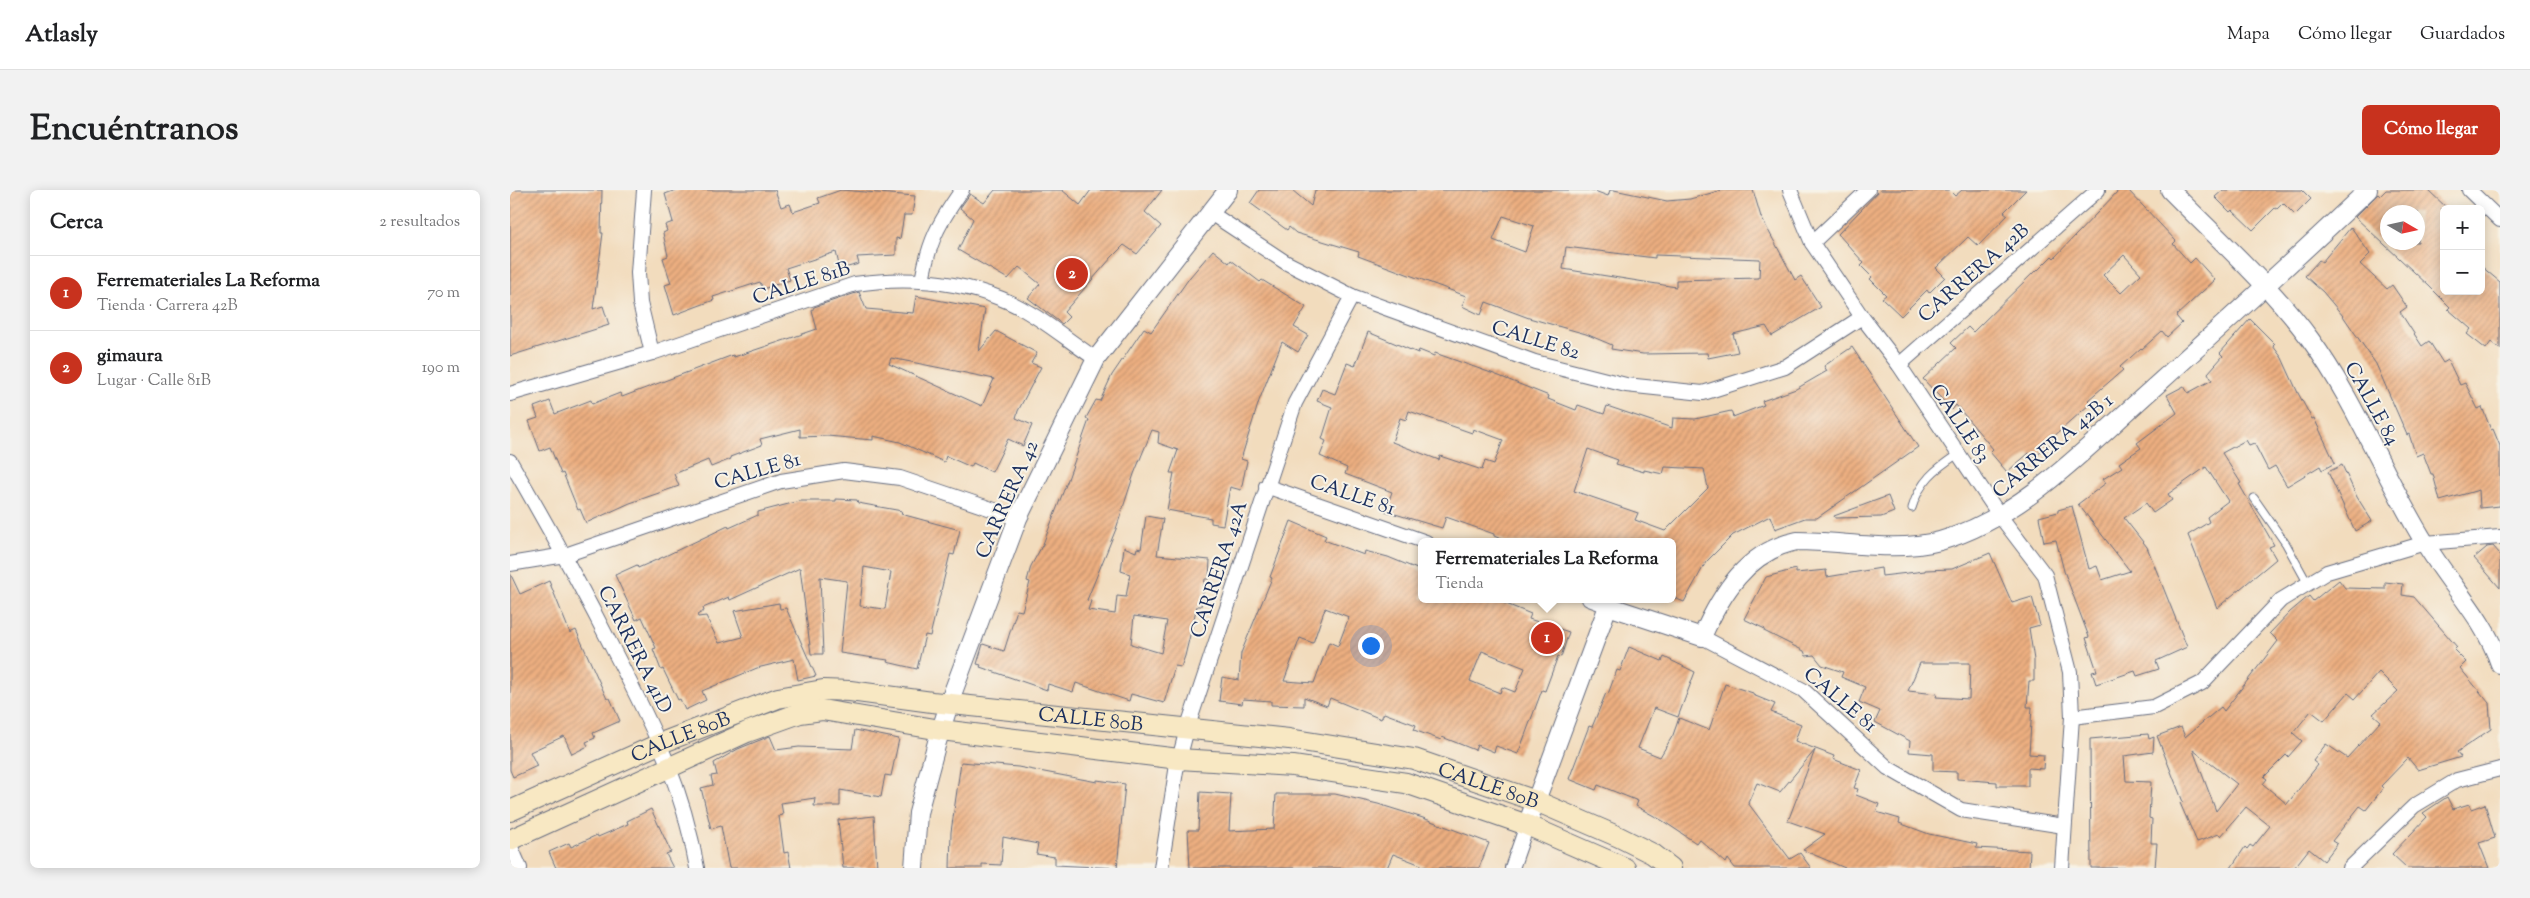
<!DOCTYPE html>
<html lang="es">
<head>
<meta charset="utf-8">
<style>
	body { margin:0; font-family:"Sorts Mill Goudy",serif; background:#f2f2f2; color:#202124 }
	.controls { position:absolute; right:15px; top:15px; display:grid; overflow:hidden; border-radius:8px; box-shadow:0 2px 12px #0003 }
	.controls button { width:45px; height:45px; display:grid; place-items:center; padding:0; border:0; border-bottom:1px solid #e0e0e0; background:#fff; color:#202124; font:25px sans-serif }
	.compass { position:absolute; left:1870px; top:15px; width:45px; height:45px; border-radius:50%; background:#fff; box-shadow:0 2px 12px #0003; rotate:99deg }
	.you { position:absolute; left:860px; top:455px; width:18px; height:18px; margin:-12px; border:4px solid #fff; border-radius:50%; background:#1a73e8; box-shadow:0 0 0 8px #1a73e833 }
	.badge { display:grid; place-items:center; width:32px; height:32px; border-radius:50%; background:#c8321e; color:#fff; font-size:16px; font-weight:700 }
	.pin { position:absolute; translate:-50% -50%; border:2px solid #fff; box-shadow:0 1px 5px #0006 }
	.popup { position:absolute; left:908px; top:348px; width:258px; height:65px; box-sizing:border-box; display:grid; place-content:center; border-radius:8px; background:#fff; filter:drop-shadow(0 1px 4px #0005); font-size:16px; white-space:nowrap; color:#757577 }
	.popup b { font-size:19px; color:#202124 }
	.popup::after { content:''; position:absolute; left:50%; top:100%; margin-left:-10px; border:10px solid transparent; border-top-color:#fff }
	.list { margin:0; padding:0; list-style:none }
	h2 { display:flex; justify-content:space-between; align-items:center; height:65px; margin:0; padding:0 20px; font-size:21px }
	h2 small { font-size:16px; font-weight:400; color:#757577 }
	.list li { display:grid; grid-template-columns:32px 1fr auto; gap:15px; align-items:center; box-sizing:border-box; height:75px; padding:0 20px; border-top:1px solid #e0e0e0 }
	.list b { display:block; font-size:19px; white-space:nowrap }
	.list p { margin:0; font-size:16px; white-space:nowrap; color:#757577 }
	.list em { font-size:16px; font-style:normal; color:#757577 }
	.map { position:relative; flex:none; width:1990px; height:678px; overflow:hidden; border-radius:8px }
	header { display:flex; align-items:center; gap:30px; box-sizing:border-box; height:70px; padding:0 25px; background:#fff; border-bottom:1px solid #e0e0e0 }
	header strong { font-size:24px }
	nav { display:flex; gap:28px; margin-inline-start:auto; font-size:18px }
	.intro { display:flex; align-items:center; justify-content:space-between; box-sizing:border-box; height:120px; padding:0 30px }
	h1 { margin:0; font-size:35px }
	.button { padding:12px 22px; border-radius:8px; background:#c8321e; color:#fff; font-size:18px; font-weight:700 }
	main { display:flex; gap:30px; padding:0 30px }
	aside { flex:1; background:#fff; border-radius:8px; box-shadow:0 2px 12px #0003 }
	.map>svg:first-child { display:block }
</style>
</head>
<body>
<header>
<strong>Atlasly</strong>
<nav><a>Mapa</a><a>Cómo llegar</a><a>Guardados</a></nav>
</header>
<div class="intro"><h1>Encuéntranos</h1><a class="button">Cómo llegar</a></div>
<main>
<aside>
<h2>Cerca<small>2 resultados</small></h2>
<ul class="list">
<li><span class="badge">1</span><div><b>Ferremateriales La Reforma</b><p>Tienda · Carrera 42B</p></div><em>70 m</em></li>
<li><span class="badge">2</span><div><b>gimaura</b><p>Lugar · Calle 81B</p></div><em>190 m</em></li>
</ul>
</aside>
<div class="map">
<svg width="1990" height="678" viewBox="0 0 1990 678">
	<defs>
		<pattern id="building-hatch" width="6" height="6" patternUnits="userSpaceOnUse" patternTransform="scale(1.25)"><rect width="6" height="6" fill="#edaf80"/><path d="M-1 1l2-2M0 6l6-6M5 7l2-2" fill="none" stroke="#bf8f6c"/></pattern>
	</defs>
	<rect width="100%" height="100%" fill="#f7f3e8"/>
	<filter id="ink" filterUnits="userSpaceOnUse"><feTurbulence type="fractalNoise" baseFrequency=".02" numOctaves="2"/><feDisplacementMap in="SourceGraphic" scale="10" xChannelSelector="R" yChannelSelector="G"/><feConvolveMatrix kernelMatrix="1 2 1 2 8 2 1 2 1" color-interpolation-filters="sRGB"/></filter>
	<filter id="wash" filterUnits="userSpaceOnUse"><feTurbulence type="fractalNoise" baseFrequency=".0096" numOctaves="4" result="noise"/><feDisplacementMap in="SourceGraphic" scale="20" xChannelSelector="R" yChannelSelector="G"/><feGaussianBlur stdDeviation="1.12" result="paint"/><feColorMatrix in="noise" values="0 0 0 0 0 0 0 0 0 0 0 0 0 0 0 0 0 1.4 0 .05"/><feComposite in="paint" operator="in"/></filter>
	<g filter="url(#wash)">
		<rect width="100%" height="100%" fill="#f2dcbd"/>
		<g id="blocks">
			<!-- building -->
			<g fill="url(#building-hatch)" fill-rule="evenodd">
				<polygon points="0,0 92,0 91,43 93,43 83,119 93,116 99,135 0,166"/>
				<polygon points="166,0 265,0 271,17 280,14 283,22 310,13 308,8 331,0 405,6 402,25 394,25 390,49 386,48 386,65 347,67 349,74 330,79 326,62 276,78 280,90 253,99 250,92 203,107 204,110 164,125 155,95 161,93 153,68 158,66 153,43 157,41 155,35 163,32 155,4"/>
				<polygon points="485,0 552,0 570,15 581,0 652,0 635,22 651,36 627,64 614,55 602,67 554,122 559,127 552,134 518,108 530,94 509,77 498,89 448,60 463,29 450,18 460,4 474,13"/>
				<path d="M749 0H782L801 16 805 0H1082L1098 6 1100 0H1104L1157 11 1180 9 1212 0H1243L1251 27 1285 90 1291 86 1311 117 1262 146 1256 136 1223 144 1228 162 1198 168 1197 163 1133 164 1101 159 1102 155 1076 144 1019 128 976 112 971 125 952 116 956 106 848 66 849 62 786 43 779 37 777 40 740 13ZM993 26 1024 36 1015 62 983 50ZM1056 57 1145 68V65L1250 69 1249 88 1166 90V97L1053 79Z"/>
				<polygon points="1370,0 1439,0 1445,6 1452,0 1516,0 1494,22 1498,25 1468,56 1458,47 1426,78 1435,87 1419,103 1417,100 1391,126 1372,108 1376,105 1360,89 1362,87 1351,76 1354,73 1328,44"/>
				<path d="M1609 0H1618L1666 51 1663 54 1680 73 1685 68 1705 90 1666 126 1672 133 1657 147 1652 141 1632 159 1631 158 1610 177 1613 180 1578 210 1581 213 1541 249 1543 251 1524 268 1519 263 1497 282 1480 262 1483 259 1446 215 1442 220 1413 189 1446 158 1441 153 1458 137 1463 142 1525 81 1526 82 1542 66 1544 68ZM1614 65 1631 84 1611 103 1593 85Z"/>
				<polygon points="1713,0 1792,0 1801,9 1785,25 1773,13 1767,19 1765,18 1743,40 1722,20 1720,22 1705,7"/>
				<path d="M1876 0H1918L1938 19H1931L1934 22V101H1971V76L1990 92V159L1981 152 1976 159 1957 144 1961 139 1938 119 1940 117 1919 96 1845 27 1868 4 1870 6ZM1878 22H1908V52H1878Z"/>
				<polygon points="1841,37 1860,64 1850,74 1877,99 1882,95 1897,117 1890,122 1912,156 1919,151 1933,173 1938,170 1950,195 1955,193 1968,219 1972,217 1981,240 1983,239 1990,256 1990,316 1970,318 1969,300 1930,311 1923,284 1921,284 1913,263 1906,266 1899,244 1897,245 1866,174 1833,126 1813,102 1795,86 1809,70 1812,72"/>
				<path d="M703 60 719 73 721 70 750 92 752 90 796 117 784 137 798 145 788 162 772 152 749 211 731 269 737 271 731 300 720 297 713 335 701 333V328L657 320 664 283H660L668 260 648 253 649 242 642 240 624 284 606 339 577 410 581 411 578 420 605 424 607 406 616 407 620 384 611 381 614 357 626 362 627 358 631 359 636 326 653 329 647 365 700 370 699 389H695L691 416H687L675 466 671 477 665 476 654 513 621 504 619 511 566 493 563 502 538 494 537 500 470 477 471 475 467 474 473 454 494 461 507 420 512 421 520 392 517 391 521 376 533 354 557 292 579 230 576 228 586 210 590 211 602 185 634 138 641 142 680 87ZM624 426 657 431 651 463 621 454Z"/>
				<path d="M349 102 356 119 403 123 406 106 475 119 469 161 486 141 527 163 521 173 531 177 508 221 506 228 522 235 513 256 498 249 482 282 463 273 461 277 436 266 434 272 390 252 363 246V250L317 246 290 247V239L250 249 252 255 220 267 221 269 201 277 198 270 164 284 169 296 120 313 76 333 70 319 68 320 53 283 51 284 40 257 30 261 19 231 28 228 24 217 40 211 45 224 81 210 82 214 110 203 112 207 223 165 224 167 278 149 307 139 302 121 304 117ZM381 168 451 182 484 189 472 216 379 174Z"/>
				<polygon points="1740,129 1765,154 1763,156 1772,168 1788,203 1802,229 1804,228 1825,273 1812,280 1810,276 1777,296 1765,276 1758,280 1744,253 1739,255 1736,250 1712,263 1731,293 1729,294 1764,355 1759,357 1766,369 1707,418 1678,345 1699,332 1697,327 1718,311 1696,277 1658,304 1662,310 1643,323 1636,313 1614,328 1637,357 1677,457 1646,471 1649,479 1627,486 1625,481 1586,494 1582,482 1587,481 1576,448 1579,447 1554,381 1546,350 1534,352 1529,327 1548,322 1548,320 1562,316 1579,379 1587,376 1592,390 1620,381 1568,314 1596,293 1593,289 1612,277 1609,273 1631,258 1627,253 1667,223 1657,205 1674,196 1678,203 1702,190 1698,183 1713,166 1710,163"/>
				<path d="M858 142 908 163 909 160 924 166 925 163 984 184 1039 206 1038 209 1066 220 1068 215 1094 224 1097 216 1162 238 1163 228 1185 229 1221 221 1223 227 1254 215 1252 211 1286 199 1317 181 1314 176 1342 157 1408 257 1307 328H1295L1265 339 1260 326 1223 345 1196 372 1174 412 1162 407V352H998L984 346V344L936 327 932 338 875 321 882 302 835 284 837 278 810 266 816 251 812 249 822 217 807 211 812 199 825 204 837 173 845 176ZM899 221 962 243 963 239 993 250 984 274 975 271 972 280 930 266 929 270 882 252 890 228 896 230ZM1078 259 1108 270 1106 274 1134 282V280L1153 284 1155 277 1194 279 1198 298 1155 341 1125 330 1128 323 1064 301Z"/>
				<polygon points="1832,275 1847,307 1862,331 1845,341 1818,282"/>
				<polygon points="1378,306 1384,322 1371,327 1325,328 1324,326"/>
				<path d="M326 309 347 310 348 313 392 321 391 324 450 340 444 365 440 364 420 446 415 445 407 479 377 472 378 470 330 463 337 391 310 387 313 464H301L290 378 220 410 219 407 193 418 194 421 187 425 188 427 196 426 209 453 233 447 224 421 269 413 270 419 276 418 306 486 288 490 284 469 247 478 192 501 196 510 175 520 170 509 168 510 153 479 151 480 143 459 146 458 132 427 126 430 105 385 127 375 128 378 153 367 218 336 219 338 248 325V322L290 311H326ZM354 377 381 382 375 419 350 416Z"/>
				<path d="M781 331 816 346 814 350 854 365 855 361 878 367 912 381V409H984L1021 424 1019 429 1059 442 1051 467 1048 466 1035 501 1032 500 1008 564 986 556 984 562 967 555 965 560 932 547 931 550 904 540 906 535 874 523 871 529 820 508 817 516 794 507V516L761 515V511L733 509 732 514 709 511 712 487 729 490 731 463 762 388 760 387ZM815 418 839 427 828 456 819 452 804 493 774 491 790 448 803 453ZM972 461 1015 478 1005 502 992 497 990 503 960 491Z"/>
				<polygon points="1983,356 1990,364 1990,398 1964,368 1977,357"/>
				<path d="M1480 363 1502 413 1522 407 1530 435 1519 438 1524 470V491H1519L1517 517H1522L1519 564 1534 565 1533 579 1518 578V596H1487V592L1447 589V582L1423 581V564L1399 562 1400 551 1365 532 1370 521 1349 512 1355 497 1331 487 1333 482 1312 475 1304 465 1296 466 1294 461 1254 441 1255 439 1234 429 1256 387 1286 379V383L1316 380 1317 387 1371 378 1372 386 1415 381V380L1442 379ZM1410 473H1460L1459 509 1426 507 1427 504 1398 501Z"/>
				<polygon points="0,383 10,404 39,391 60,443 66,440 97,509 100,508 110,531 83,543 85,548 76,552 78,556 62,564 54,546 20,562 27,576 3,587 0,580"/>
				<path d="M1829 390 1835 398 1875 399V392L1893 394 1892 405 1904 407 1947 457 1944 460 1956 472 1950 478 1979 513 1981 539 1947 562 1951 567 1908 580 1898 568 1871 596 1873 598 1856 620 1850 616 1822 651 1827 654 1814 671 1799 659 1784 678H1721L1735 657 1737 659 1740 655 1743 657 1760 636 1736 617 1711 646 1709 644 1687 652 1670 613 1673 612 1647 546 1671 537 1675 547 1711 517 1714 521 1768 451 1760 443 1780 422 1799 406 1803 411ZM1869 482 1888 501 1863 524 1871 531 1837 568 1816 554 1803 571 1808 575 1777 614 1753 594 1757 589 1754 587 1776 565 1778 567 1792 551 1783 543 1801 521 1814 531 1838 503 1845 509ZM1683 560 1727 594 1706 621Z"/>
				<polygon points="1119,457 1152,471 1154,467 1185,482 1168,527 1144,518 1128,558 1150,567 1163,545 1169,528 1199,540 1215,494 1243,503 1243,505 1265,514 1261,522 1291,534 1285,551 1324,566 1323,569 1351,580 1344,598 1348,599 1346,605 1369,614 1366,622 1390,629 1389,633 1419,644 1467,654 1466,658 1520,661 1519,678 1335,678 1293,660 1315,644 1278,631 1305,560 1270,602 1247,593 1238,613 1280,669 1290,663 1301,678 1225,678 1218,669 1216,673 1189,649 1186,653 1153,631 1126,616 1128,611 1088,595 1086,600 1059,589 1079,536 1082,537 1096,503 1098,504 1107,480 1110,481"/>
				<polygon points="345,540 389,549 381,586 375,585 371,607 330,600 330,616 304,616 305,608 271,613 273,625 269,626 274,663 278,662 281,678 219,678 211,636 201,639 191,598 203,595 201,586 207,585 204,573 228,559 260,546 266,560 289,557 342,559"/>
				<polygon points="1638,544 1639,549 1644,547 1643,562 1614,566 1616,591 1641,592 1639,628 1642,629 1641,653 1647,653 1645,678 1581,678 1580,549"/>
				<polygon points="451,572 508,577 587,592 587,590 615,594 607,678 545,675 545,667 526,664 528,654 493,647 491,675 472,674 472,678 440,678 441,642"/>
				<polygon points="690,602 721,604 719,641 764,639 766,604 825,604 868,614 913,628 979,653 969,678 919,678 883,664 877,678 680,678 678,640 688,640"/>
				<polygon points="1937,607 1943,619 1959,614 1961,619 1975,614 1985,648 1969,653 1979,678 1897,678 1882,664 1917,627 1913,623"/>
				<polygon points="141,619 161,662 156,664 163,678 46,678 39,662 59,653 61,657 87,645 88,647 118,634 117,631"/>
				<polygon points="364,626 367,678 333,678 328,630"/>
			</g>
		</g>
	</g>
	<g filter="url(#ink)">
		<use href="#blocks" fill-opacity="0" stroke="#666c7f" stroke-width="1"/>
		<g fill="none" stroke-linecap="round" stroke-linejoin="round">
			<defs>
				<g id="service">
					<polyline points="1744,308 1776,354 1798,394"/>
					<path d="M1402 318C1410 291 1425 279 1448 264"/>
				</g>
				<g id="minor">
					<polyline points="134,0 128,83 130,113 142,163"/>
					<polyline points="1280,0 1302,53 1352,127 1389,175 1490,326 1535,385 1560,482 1562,527 1552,678"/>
					<polyline points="1959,0 1990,30"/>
					<polyline points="699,22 775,72 842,106 1025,172 1116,195 1193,203 1275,177 1352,127"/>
					<polyline points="1302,53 1358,0"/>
					<path d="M412 91C419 50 429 33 452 0"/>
					<polyline points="1389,175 1588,0"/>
					<path d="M0 204 142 163 345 94C395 87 445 90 492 109 525 122 556 149 586 169"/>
					<path d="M0 271C37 334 72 398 105 463 143 537 173 596 187 678"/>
					<polyline points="756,296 916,352"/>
					<polyline points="0,374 55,365 271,291 334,281 390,288 508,328"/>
					<polyline points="1079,409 1098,416"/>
					<polyline points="1192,447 1293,500 1378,578 1451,620 1554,636"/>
					<polyline points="1562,527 1644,517 1692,493 1771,410 1817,382 1915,353 1990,347"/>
					<polyline points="0,655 10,678"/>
					<polyline points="651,678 666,581 677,539 785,213 842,106"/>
					<polyline points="1002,678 1017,635"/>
					<polyline points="1840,678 1904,616 1947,590 1990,579"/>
				</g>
				<g id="tertiary">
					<path d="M1660 0C1707 48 1760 95 1800 149 1846 212 1874 287 1915 353 1939 394 1975 429 1990 474"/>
					<path d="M1017 635 1098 416 1192 447C1211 404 1237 361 1287 351 1335 351 1384 363 1430 351 1512 328 1579 255 1641 200 1714 134 1787 68 1858 0"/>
					<polyline points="404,678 408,623 427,552 443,502 508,328 586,169 718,0"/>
				</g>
				<g id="secondary">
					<path id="s1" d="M0 621 151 553 268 508 313 500 340 501 422 512 779 549 904 569 1026 611 1109 647 1143 664 1161 678"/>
					<polyline points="0,650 237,542 290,523 312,520 431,540 669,569 783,576 896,593 1017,635 1115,678"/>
				</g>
			</defs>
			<!-- service casing -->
			<use href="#service" stroke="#666c7f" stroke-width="9"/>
			<!-- minor casing -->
			<use href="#minor" stroke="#666c7f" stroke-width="16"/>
			<!-- tertiary casing -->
			<use href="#tertiary" stroke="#666c7f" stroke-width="20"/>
			<!-- secondary casing -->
			<use href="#secondary" stroke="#666c7f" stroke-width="22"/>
			<!-- service -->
			<use href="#service" stroke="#fff" stroke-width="7"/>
			<!-- minor -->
			<use href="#minor" stroke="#fff" stroke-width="14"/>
			<!-- tertiary -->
			<use href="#tertiary" stroke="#fff" stroke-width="18"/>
			<!-- secondary -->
			<use href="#secondary" stroke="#f8e8c3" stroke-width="20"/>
		</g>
	</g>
	<g text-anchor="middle" stroke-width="4" stroke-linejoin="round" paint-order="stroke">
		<!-- street labels -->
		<g font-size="20" fill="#1b2f5e" stroke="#f7f3e8">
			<text transform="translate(1463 82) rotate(-41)" y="7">CARRERA 42B</text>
			<text transform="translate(291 92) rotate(-18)" y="7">CALLE 81B</text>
			<text transform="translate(1026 149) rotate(17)" y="7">CALLE 82</text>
			<text transform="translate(1863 213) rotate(61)" y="7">CALLE 84</text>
			<text transform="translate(1451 233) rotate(56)" y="7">CALLE 83</text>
			<text transform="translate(1542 255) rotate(-40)" y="7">CARRERA 42B 1</text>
			<text transform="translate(247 280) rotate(-16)" y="7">CALLE 81</text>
			<text transform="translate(843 304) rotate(19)" y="7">CALLE 81</text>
			<text transform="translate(496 309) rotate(-66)" y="7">CARRERA 42</text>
			<text transform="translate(708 379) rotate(-72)" y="7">CARRERA 42A</text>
			<text transform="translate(126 459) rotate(63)" y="7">CARRERA 41D</text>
			<text transform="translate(1331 509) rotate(40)" y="7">CALLE 81</text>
			<text dy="7" stroke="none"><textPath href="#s1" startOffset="606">CALLE 80B</textPath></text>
			<text dy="7" stroke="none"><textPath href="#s1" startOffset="186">CALLE 80B</textPath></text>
			<text dy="7" stroke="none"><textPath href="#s1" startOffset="1011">CALLE 80B</textPath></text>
		</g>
	</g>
</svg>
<div class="controls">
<button>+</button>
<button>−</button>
</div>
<svg class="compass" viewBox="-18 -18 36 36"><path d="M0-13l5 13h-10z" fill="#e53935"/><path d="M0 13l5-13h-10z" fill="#757577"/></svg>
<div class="you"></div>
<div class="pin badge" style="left:1037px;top:448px">1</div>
<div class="popup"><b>Ferremateriales La Reforma</b>Tienda</div>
<div class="pin badge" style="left:562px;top:84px">2</div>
</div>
</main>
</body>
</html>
